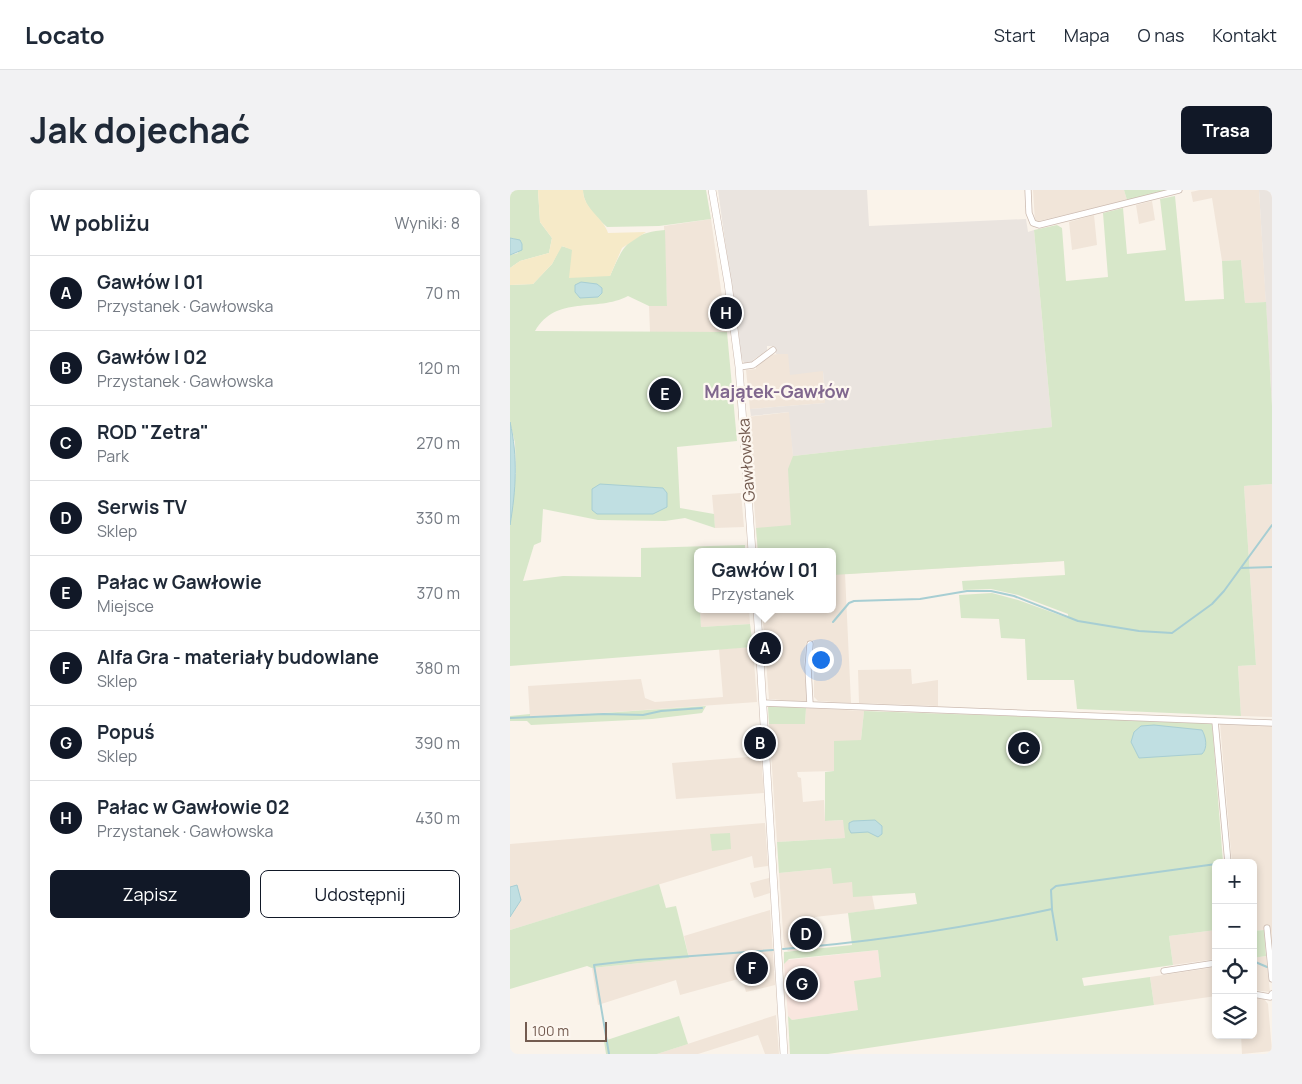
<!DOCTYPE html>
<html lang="pl">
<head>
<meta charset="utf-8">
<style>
	body { margin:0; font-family:Manrope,sans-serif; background:#f2f2f3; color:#1f2937 }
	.controls { position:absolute; right:15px; bottom:15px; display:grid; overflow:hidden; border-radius:8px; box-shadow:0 2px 8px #0003 }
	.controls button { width:45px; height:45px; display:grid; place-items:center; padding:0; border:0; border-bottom:1px solid #e0e1e3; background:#fff; color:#1f2937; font:25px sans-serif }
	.scale { position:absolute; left:15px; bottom:12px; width:82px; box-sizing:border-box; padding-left:5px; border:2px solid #735b50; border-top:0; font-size:14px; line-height:18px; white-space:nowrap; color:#735b50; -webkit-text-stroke:4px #fdf7f0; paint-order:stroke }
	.you { position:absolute; left:310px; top:469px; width:18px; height:18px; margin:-12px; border:4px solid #fff; border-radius:50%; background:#1a73e8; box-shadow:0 0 0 8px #1a73e833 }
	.badge { display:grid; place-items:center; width:32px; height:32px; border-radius:50%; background:#111827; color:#fff; font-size:16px; font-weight:700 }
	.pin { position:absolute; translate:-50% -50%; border:2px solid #fff; box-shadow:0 1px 5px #0006 }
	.popup { position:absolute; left:184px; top:358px; width:142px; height:65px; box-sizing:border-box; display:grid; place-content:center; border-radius:8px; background:#fff; filter:drop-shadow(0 1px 4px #0005); font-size:16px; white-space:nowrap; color:#747a83 }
	.popup b { font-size:19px; color:#1f2937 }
	.popup::after { content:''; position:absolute; left:50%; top:100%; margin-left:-10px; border:10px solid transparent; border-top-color:#fff }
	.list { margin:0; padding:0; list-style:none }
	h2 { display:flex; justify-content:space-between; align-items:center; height:65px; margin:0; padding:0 20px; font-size:21px }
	h2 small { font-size:16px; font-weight:400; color:#747a83 }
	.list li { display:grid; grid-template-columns:32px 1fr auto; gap:15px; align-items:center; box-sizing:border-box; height:75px; padding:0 20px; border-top:1px solid #e0e1e3 }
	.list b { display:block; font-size:19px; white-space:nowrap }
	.list p { margin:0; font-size:16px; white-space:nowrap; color:#747a83 }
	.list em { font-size:16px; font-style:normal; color:#747a83 }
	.actions { display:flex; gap:10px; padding:15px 20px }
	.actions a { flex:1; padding:11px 0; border:1px solid #111827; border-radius:8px; text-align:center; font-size:18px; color:#111827 }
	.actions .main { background:#111827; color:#fff }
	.icon { flex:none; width:28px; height:28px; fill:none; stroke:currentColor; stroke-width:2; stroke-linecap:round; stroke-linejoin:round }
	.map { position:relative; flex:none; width:762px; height:864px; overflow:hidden; border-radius:8px }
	header { display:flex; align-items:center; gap:30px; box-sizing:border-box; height:70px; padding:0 25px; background:#fff; border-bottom:1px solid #e0e1e3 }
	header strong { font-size:24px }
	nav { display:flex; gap:28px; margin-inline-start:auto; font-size:18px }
	.intro { display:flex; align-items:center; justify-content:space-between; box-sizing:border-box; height:120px; padding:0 30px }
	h1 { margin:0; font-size:35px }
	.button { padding:12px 22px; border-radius:8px; background:#111827; color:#fff; font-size:18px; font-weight:700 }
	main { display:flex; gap:30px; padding:0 30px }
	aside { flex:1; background:#fff; border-radius:8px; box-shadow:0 2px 8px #0003 }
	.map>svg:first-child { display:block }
</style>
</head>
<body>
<header>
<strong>Locato</strong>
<nav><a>Start</a><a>Mapa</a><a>O nas</a><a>Kontakt</a></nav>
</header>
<div class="intro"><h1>Jak dojechać</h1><a class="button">Trasa</a></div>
<main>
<aside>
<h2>W pobliżu<small>Wyniki: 8</small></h2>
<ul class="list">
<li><span class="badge">A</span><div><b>Gawłów I 01</b><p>Przystanek · Gawłowska</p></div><em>70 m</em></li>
<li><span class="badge">B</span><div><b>Gawłów I 02</b><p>Przystanek · Gawłowska</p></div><em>120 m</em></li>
<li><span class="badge">C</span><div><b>ROD &quot;Zetra&quot;</b><p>Park</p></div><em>270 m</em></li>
<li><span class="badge">D</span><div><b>Serwis TV</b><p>Sklep</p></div><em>330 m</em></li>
<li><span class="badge">E</span><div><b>Pałac w Gawłowie</b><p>Miejsce</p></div><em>370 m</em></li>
<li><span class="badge">F</span><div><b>Alfa Gra - materiały budowlane</b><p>Sklep</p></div><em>380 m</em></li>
<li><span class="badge">G</span><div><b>Popuś</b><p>Sklep</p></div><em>390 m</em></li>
<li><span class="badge">H</span><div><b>Pałac w Gawłowie 02</b><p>Przystanek · Gawłowska</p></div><em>430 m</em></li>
</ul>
<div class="actions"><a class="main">Zapisz</a><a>Udostępnij</a></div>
</aside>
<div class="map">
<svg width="762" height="864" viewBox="0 0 762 864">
	<rect width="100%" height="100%" fill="#faf3ea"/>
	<!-- residential -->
	<g fill="#f1e5d9">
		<polygon points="523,0 614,0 617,10 525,32"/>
		<polygon points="690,0 749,0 756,112 735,113 731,70 712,71 702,8 683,12 681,2"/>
		<polygon points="642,11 645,30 629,34 626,15"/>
		<polygon points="584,25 587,55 562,60 559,32"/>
		<polygon points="201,29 217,142 140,142 139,116 157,115 154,36"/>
		<polygon points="278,163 313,181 315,213 240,219 236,180 246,179 246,176 258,165"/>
		<polygon points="280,222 283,266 554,371 335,384 341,513 308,511 304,507 304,451 296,452 294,472 297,512 259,509 252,419 322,419 322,362 248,362 237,227"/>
		<polygon points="762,294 762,527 731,526 728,476 746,475 734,296"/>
		<polygon points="231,303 234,337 205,338 202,305"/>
		<polygon points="190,419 239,419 240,434 191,437"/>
		<polygon points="243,457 247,512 20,528 18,496 131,489 135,508 145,512 213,507 209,459"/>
		<polygon points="401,479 402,494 428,490 428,516 349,513 348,480"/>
		<polygon points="296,518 354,521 351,550 324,581 287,582 288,587 291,588 293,612 314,610 315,631 334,630 335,648 267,652 259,534 295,534"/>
		<polygon points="710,534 762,536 762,763 760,736 754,736 754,740 743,741 743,673 722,673"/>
		<polygon points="251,566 254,603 166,609 162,573"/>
		<polygon points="255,633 258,676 244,678 242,666 0,740 0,654"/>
		<polygon points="321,678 362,705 365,720 305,727 308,758 278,761 274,757 269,683"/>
		<polygon points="259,688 260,703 244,708 240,693"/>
		<polygon points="260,720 265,795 236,802 232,788 170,805 166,790 88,815 82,778 179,768 174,746"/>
		<polygon points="706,740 706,769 663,775 659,746"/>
		<polygon points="756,766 760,802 743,800 743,768"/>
		<polygon points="706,777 706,806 644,815 640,787"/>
		<polygon points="743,808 754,809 758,814 762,861 732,864 731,845 743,845"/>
		<polygon points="266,825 269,864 255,864 248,845 188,864 147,864"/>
	</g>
	<!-- commercial -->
	<polygon fill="#f9e6df" points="368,760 371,787 348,820 282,830 278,826 274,774 278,770"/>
	<!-- industrial -->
	<g fill="#eae4df">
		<polygon points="208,0 357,0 359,36 516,29 518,42 524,40 542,237 283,266 279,222 241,226 240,219 315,213 313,181 280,185 278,164 266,164 264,156 257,156 257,160 243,170 243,173 235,174 231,168"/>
		<polygon points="749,0 761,0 762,6 762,216"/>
	</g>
	<!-- green -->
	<g fill="#d7e7c9">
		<polygon points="0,0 28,0 30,32 42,48 39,63 10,71 0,78 0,65 8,63 4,48 0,48"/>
		<path d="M73 0H196L201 29 149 36 97 37C87 28 73 15 73 0Z"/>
		<polygon points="614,0 658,0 617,10"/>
		<polygon points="665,6 675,111 714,109 712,71 731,70 735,113 756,112 762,216 762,294 734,296 746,475 728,476 731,526 567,519 564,490 517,490 515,449 491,448 489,429 451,428 449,405 482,403 508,410 558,428 558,424 508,405 481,399 453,400 452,391 555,385 554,371 323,385 322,362 248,362 246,338 281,335 278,279 283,266 542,237 524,40 547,35 552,38 556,91 598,87 593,23 613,18 617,64 656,60 650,9"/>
		<path d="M155 40 157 116H139L118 106C86 123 47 104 25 141L217 142 227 251 167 257 170 318 204 324 205 338 175 328 155 331 88 330 33 319 31 352 24 355 13 391 53 386 131 387V358L235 355V362H188V419H190L191 437 240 434 243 457 0 476V335L6 282 5 253 0 232V95L23 94 42 74 51 56 62 59 100 86C113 56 119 43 155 40Z"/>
		<polygon points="262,515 296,518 295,534 259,534 258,517"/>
		<polygon points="196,516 192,523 142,529 21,535 17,531 0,531 0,526 20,524 20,528"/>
		<polygon points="354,521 702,533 713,672 706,673 706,740 659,746 663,775 572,788 574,796 640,787 644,815 318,864 280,864 278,826 282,830 348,820 344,791 371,787 368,760 279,769 274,774 274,762 342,755 338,723 407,714 405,703 343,707 342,692 323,694 321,678 269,683 267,652 335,648 333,630 315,631 315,582 324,581 324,551 351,550"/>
		<polygon points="220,643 221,659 202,661 200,644"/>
		<polygon points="149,694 156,718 166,716 179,768 82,778 77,776 0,799 0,740"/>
		<polygon points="754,740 756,766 743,768 743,741"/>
		<polygon points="169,826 178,854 147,864 96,864 94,851"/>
	</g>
	<!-- sand -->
	<path fill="#f6eac8" d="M28 0H73C73 19 94 28 98 43L136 42 112 58 100 86 59 88 62 60 52 56 42 74 23 94 0 95V78L10 71 39 63 42 48 30 32Z"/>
	<!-- water -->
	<g fill="#c0dfe2" stroke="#a7ced3">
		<polygon points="0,48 10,50 12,54 12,60 0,65"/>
		<polygon points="71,92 87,94 92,98 92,103 88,107 70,108 65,102 65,95"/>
		<path d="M0 232C8 267 6 300 0 335Z"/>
		<polygon points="90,294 153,298 157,303 157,317 143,324 87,324 82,320 82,299"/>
		<path d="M644 535 692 540C696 547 698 558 692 564L629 568 621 552 624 542 631 536Z"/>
		<polygon points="365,630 372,636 372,644 368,647 358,642 341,643 339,639 339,633 343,631"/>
		<polygon points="7,695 11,710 0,727 0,697"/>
	</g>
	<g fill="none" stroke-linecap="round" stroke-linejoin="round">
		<!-- stream -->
		<g stroke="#a7ced3" stroke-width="2">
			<polyline points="731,378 762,377"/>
			<polyline points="323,432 339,413 344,411 410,409 457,401 481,401 504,406 568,431 629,441 662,443 702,414 714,401 762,335"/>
			<polyline points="0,528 94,524 133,525 151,521 192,518"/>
			<polyline points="542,720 547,750"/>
			<path d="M273 759C363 752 454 738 542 719L541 700 546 696 706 674"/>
			<polyline points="743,771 757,777"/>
			<polyline points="99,864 84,775 127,770 263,760"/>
		</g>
		<defs>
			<g id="minor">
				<polyline points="518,0 519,23 523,33 529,35 669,0"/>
				<polyline points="229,177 243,175 263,160"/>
				<polyline points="253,513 762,533"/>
				<polyline points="300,514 298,478 300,454"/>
				<polyline points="705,531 718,673"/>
				<polyline points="757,738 762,789"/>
				<polyline points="654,781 706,773"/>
				<polyline points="743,804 760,807 762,804"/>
			</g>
			<g id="tertiary">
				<polyline points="202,0 218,93 229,177 242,362"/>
				<polyline points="247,419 274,864"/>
			</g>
		</defs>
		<!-- minor casing -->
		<use href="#minor" stroke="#ccbbb1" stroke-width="7"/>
		<!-- tertiary casing -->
		<use href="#tertiary" stroke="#ccbbb1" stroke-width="8"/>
		<!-- minor -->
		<use href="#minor" stroke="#fff" stroke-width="5.5"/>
		<!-- tertiary -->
		<use href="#tertiary" stroke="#fff" stroke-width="7"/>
	</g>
	<g text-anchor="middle" stroke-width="4.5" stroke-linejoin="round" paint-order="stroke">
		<!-- street labels -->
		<g font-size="16" fill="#735b50" stroke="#fdf7f0">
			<text transform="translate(236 270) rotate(-94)" y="6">Gawłowska</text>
		</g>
		<!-- neighbourhood labels -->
		<g font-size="18" font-weight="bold" fill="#80678e" stroke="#fdf7f0">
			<text x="267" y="208">Majątek-Gawłów</text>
		</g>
	</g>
</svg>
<div class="controls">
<button>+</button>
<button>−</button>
<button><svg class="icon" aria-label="locate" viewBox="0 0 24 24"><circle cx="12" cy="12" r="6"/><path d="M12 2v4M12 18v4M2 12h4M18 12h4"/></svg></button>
<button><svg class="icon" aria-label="layers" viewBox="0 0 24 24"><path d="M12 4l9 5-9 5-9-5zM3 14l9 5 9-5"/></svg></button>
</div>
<div class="scale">100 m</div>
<div class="you"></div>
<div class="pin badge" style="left:255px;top:458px">A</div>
<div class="popup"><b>Gawłów I 01</b>Przystanek</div>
<div class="pin badge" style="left:250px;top:553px">B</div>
<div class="pin badge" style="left:514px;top:558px">C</div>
<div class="pin badge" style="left:296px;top:744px">D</div>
<div class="pin badge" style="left:155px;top:204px">E</div>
<div class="pin badge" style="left:242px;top:778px">F</div>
<div class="pin badge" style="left:292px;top:794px">G</div>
<div class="pin badge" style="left:216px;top:123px">H</div>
</div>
</main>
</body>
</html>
